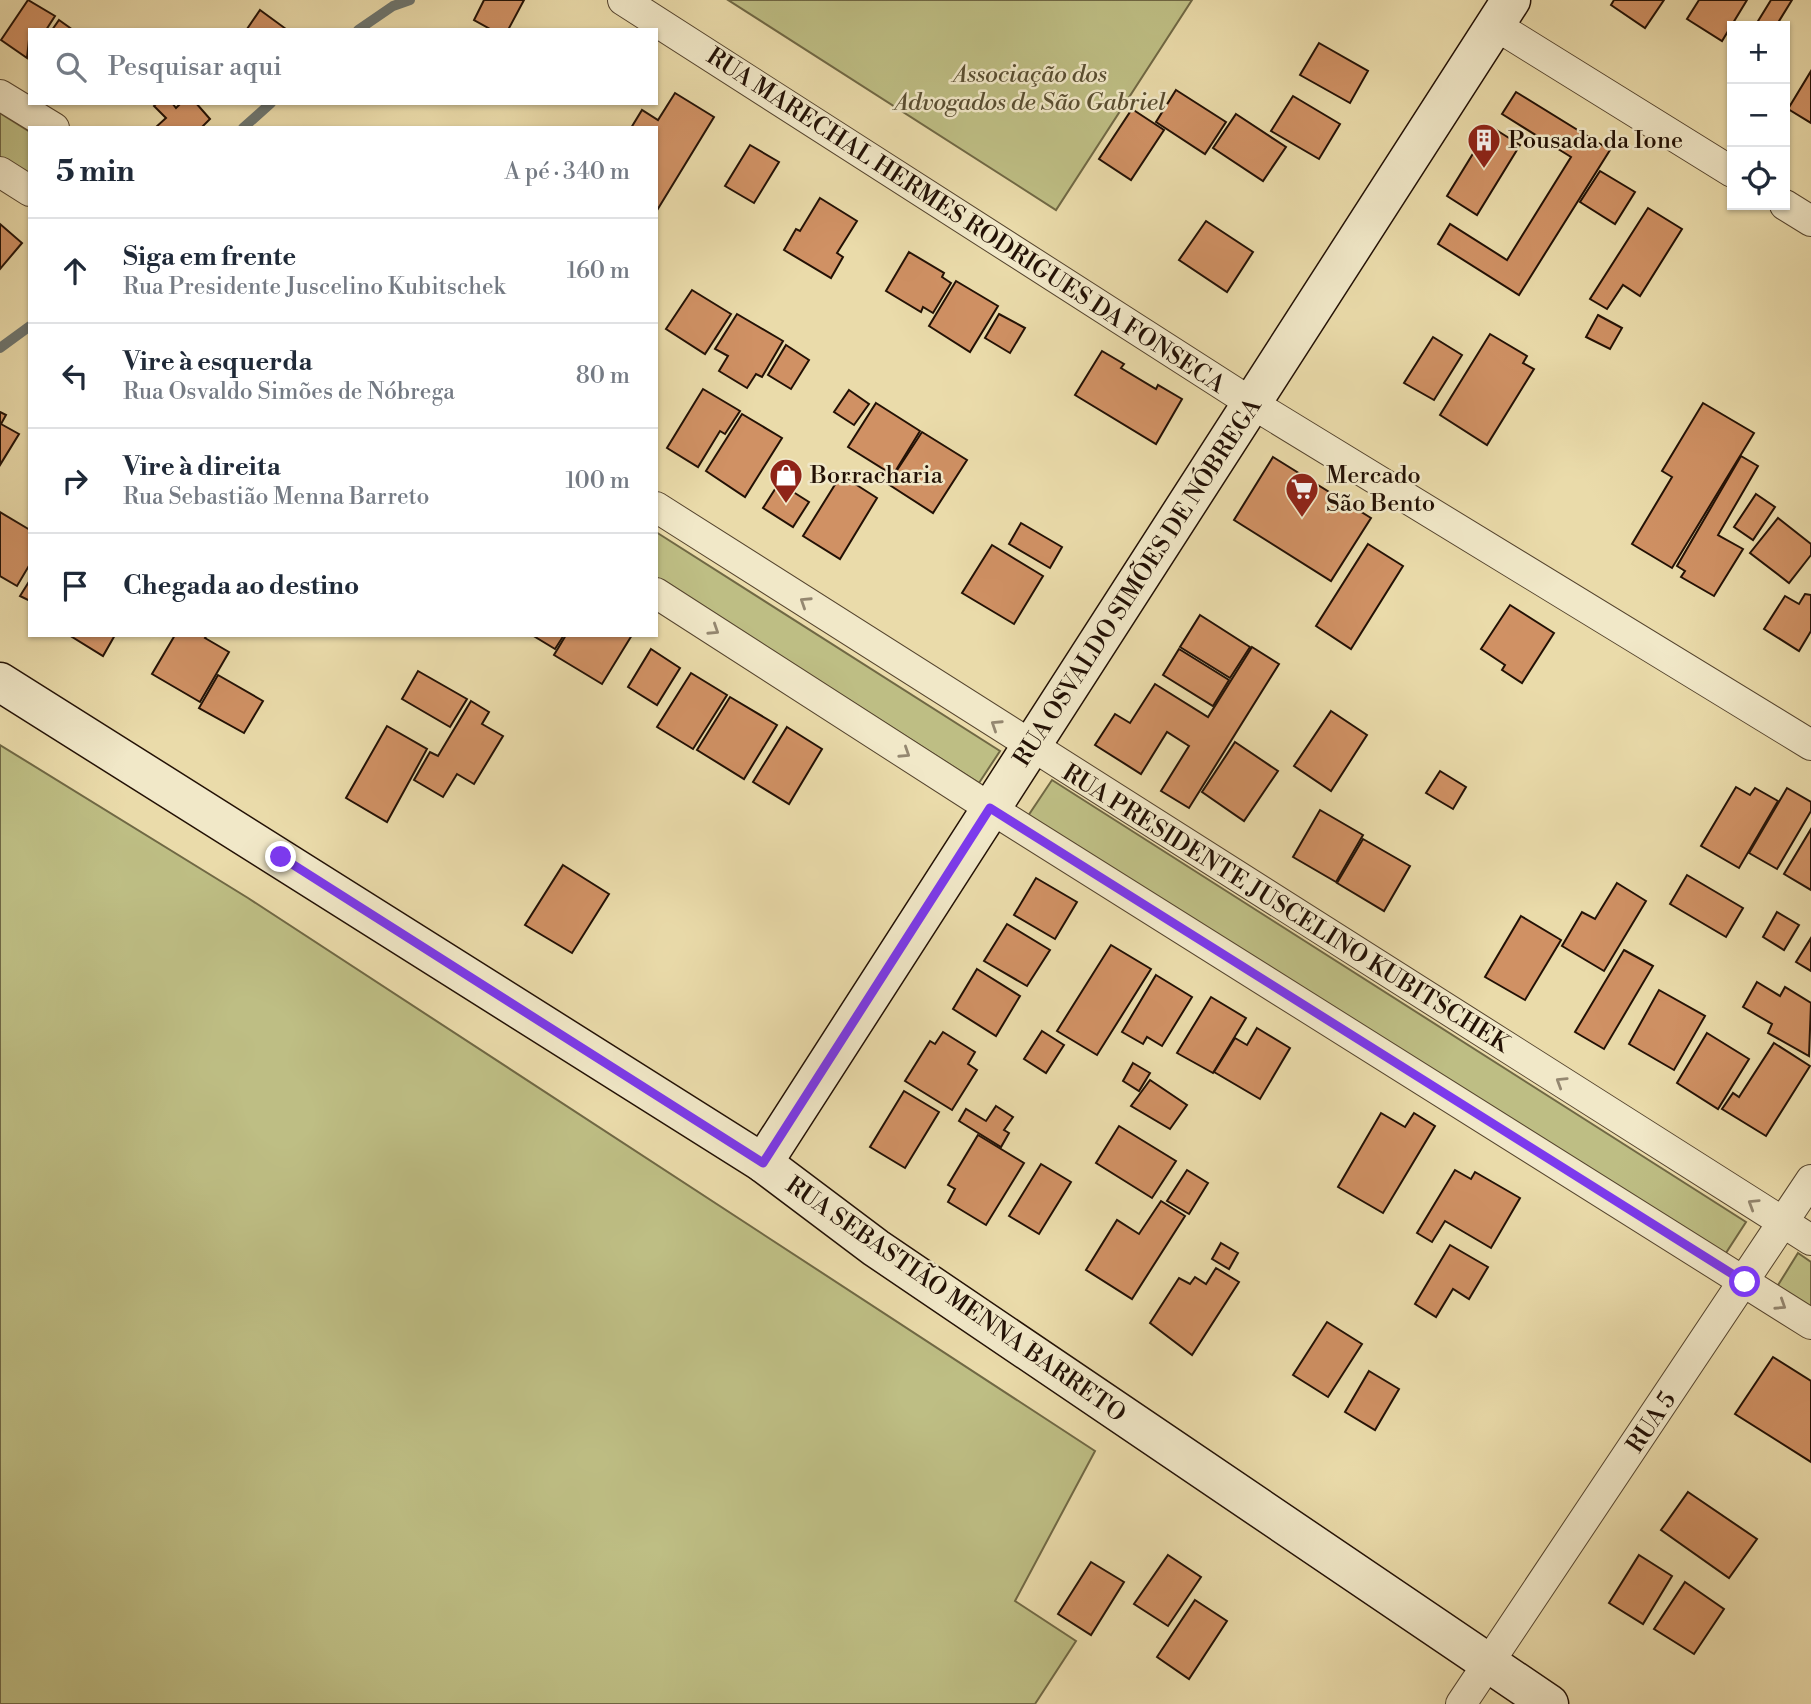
<!DOCTYPE html>
<html lang="pt">
<head>
<meta charset="utf-8">
<style>
	body { margin:0; font-family:"Libre Bodoni",serif; background:#f6f6f7; color:#1f2937 }
	.controls { position:absolute; right:21px; top:21px; display:grid; overflow:hidden; border-radius:0px; box-shadow:0 2px 5px #0004 }
	.controls button { width:63px; height:63px; display:grid; place-items:center; padding:0; border:0; border-bottom:2px solid #e0e1e3; background:#fff; color:#1f2937; font:35px sans-serif }
	.stop { position:absolute; width:21px; height:21px; margin:-16px; border:5px solid #7c3aed; border-radius:50%; background:#fff }
	.stop.end { background:#7c3aed; border-color:#fff; box-shadow:0 2px 7px #0008 }
	.list { margin:0; padding:0; list-style:none }
	h2 { display:flex; justify-content:space-between; align-items:center; height:91px; margin:0; padding:0 28px; font-size:30px }
	h2 small { font-size:23px; font-weight:400; color:#747a83 }
	.list li { display:grid; grid-template-columns:46px 1fr auto; gap:21px; align-items:center; box-sizing:border-box; height:105px; padding:0 28px; border-top:2px solid #e0e1e3 }
	.list b { display:block; font-size:26px; white-space:nowrap }
	.list p { margin:0; font-size:23px; white-space:nowrap; color:#747a83 }
	.list em { font-size:23px; font-style:normal; color:#747a83 }
	.icon { flex:none; width:38px; height:38px; fill:none; stroke:currentColor; stroke-width:2; stroke-linecap:round; stroke-linejoin:round }
	.map { position:relative; flex:none; width:1811px; height:1704px; overflow:hidden }
	.search { position:absolute; background:#fff; box-shadow:0 2px 5px #0004; left:28px; top:28px; width:630px; height:77px; display:flex; align-items:center; gap:18px; box-sizing:border-box; padding:0 24px; border-radius:0px; color:#747a83; font-size:26px }
	.panel { position:absolute; background:#fff; box-shadow:0 2px 5px #0004; left:28px; top:126px; width:630px; height:511px; border-radius:0px }
	.map>svg:first-child { display:block }
</style>
</head>
<body>
<div class="map">
<svg width="1811" height="1704" viewBox="0 0 1811 1704">
	<rect width="100%" height="100%" fill="#eadbaa"/>
	<filter id="stains"><feTurbulence type="fractalNoise" baseFrequency=".00286" numOctaves="4"/><feColorMatrix values="0 0 0 0 .2 0 0 0 0 .09 0 0 0 0 .02 0 0 0 .5 -.17"/></filter>
	<radialGradient id="worn" r=".72"><stop offset=".6" stop-color="#630" stop-opacity="0"/><stop offset="1" stop-color="#630" stop-opacity=".3"/></radialGradient>
	<!-- green -->
	<g fill="#bebe84" stroke="#706844" stroke-width="2">
		<polygon points="728,0 1192,0 1056,210"/>
		<polygon points="0,113 30,132 30,177 0,158"/>
		<polygon points="656,532 1000,751 979,783 656,577"/>
		<polygon points="0,745 248,898 1095,1451 1015,1601 1076,1641 1035,1704 0,1704"/>
		<polygon points="1052,780 1746,1222 1722,1259 1028,816"/>
		<polygon points="1798,1253 1811,1262 1811,1313 1775,1290"/>
	</g>
	<g fill="none" stroke-linecap="round" stroke-linejoin="round">
		<!-- stream -->
		<g stroke="#6d756f" stroke-width="10">
			<polyline points="358,30 393,6 410,0"/>
			<polyline points="243,128 271,103"/>
			<polyline points="0,348 30,326"/>
		</g>
	</g>
	<!-- building -->
	<g fill="#d09164" stroke="#231105" stroke-width="2">
		<polygon points="28,0 55,16 46,30 30,30 27,58 1,40"/>
		<polygon points="484,0 524,0 508,30 492,30 474,20"/>
		<polygon points="1614,0 1664,0 1645,28 1611,5"/>
		<polygon points="1699,0 1747,0 1722,41 1687,19"/>
		<polygon points="1771,0 1792,0 1776,26 1755,26"/>
		<polygon points="260,10 286,29 285,30 247,29"/>
		<polygon points="59,20 73,30 52,30"/>
		<polygon points="1319,43 1368,71 1350,103 1300,75"/>
		<polygon points="1811,71 1811,123 1788,109"/>
		<polygon points="1176,90 1226,122 1205,154 1156,122"/>
		<polygon points="1516,92 1610,150 1519,295 1438,244 1450,224 1507,260 1571,157 1502,114"/>
		<polygon points="675,93 714,117 656,212 656,128 631,128 642,110 658,120"/>
		<polygon points="1293,96 1340,124 1319,159 1271,131"/>
		<polygon points="157,103 172,103 176,108 181,103 196,103 210,119 201,128 155,128 166,118 154,106"/>
		<polygon points="1132,109 1164,130 1131,180 1099,159"/>
		<polygon points="1236,114 1286,147 1263,181 1213,148"/>
		<polygon points="1490,126 1520,145 1477,215 1447,196"/>
		<polygon points="750,145 779,162 754,203 725,186"/>
		<polygon points="1600,171 1635,192 1615,224 1580,202"/>
		<polygon points="820,198 857,221 837,253 843,257 831,278 784,250 796,229 800,231"/>
		<polygon points="1648,208 1682,229 1640,296 1623,285 1607,309 1590,299"/>
		<polygon points="1206,221 1253,252 1227,292 1179,260"/>
		<polygon points="0,224 22,243 0,269"/>
		<polygon points="909,252 944,273 942,277 951,283 933,313 923,307 921,312 886,291"/>
		<polygon points="956,281 998,306 970,352 929,326"/>
		<polygon points="692,290 731,314 705,354 666,329"/>
		<polygon points="737,314 783,341 762,377 756,374 747,388 719,371 728,356 715,349"/>
		<polygon points="999,314 1025,328 1010,353 985,338"/>
		<polygon points="1598,315 1622,328 1610,349 1586,337"/>
		<polygon points="1490,334 1527,356 1523,363 1534,369 1487,445 1440,415"/>
		<polygon points="1433,337 1462,355 1434,400 1404,383"/>
		<polygon points="786,345 809,360 791,389 768,375"/>
		<polygon points="1102,351 1124,364 1121,368 1156,389 1158,385 1182,399 1156,444 1075,395"/>
		<polygon points="703,389 740,411 725,434 720,431 698,467 667,448"/>
		<polygon points="849,390 869,404 854,425 834,412"/>
		<polygon points="876,403 920,431 893,475 848,447"/>
		<polygon points="1703,403 1754,433 1672,568 1632,544 1672,477 1662,471"/>
		<polygon points="0,412 6,415 1,424 19,434 0,465"/>
		<polygon points="742,414 782,438 745,497 706,471"/>
		<polygon points="922,432 967,460 933,513 888,484"/>
		<polygon points="1741,456 1758,466 1718,535 1743,549 1714,596 1681,577 1685,571 1677,566"/>
		<polygon points="1273,457 1371,518 1331,581 1234,520"/>
		<polygon points="841,475 877,498 840,559 803,536"/>
		<polygon points="779,483 809,502 793,527 763,508"/>
		<polygon points="1756,494 1775,507 1753,540 1734,527"/>
		<polygon points="0,512 30,530 30,564 17,586 0,576"/>
		<polygon points="1778,518 1811,544 1811,555 1789,583 1750,553"/>
		<polygon points="1021,523 1062,547 1050,568 1009,544"/>
		<polygon points="1368,544 1403,566 1351,649 1316,626"/>
		<polygon points="992,545 1043,576 1014,624 962,593"/>
		<polygon points="30,580 30,601 20,596"/>
		<polygon points="1805,594 1811,595 1811,631 1799,651 1764,629 1785,596 1799,604"/>
		<polygon points="1510,605 1554,633 1522,683 1502,670 1505,665 1481,649"/>
		<polygon points="1200,615 1250,647 1230,678 1180,647"/>
		<polygon points="69,635 115,635 103,656"/>
		<polygon points="175,635 207,635 205,638 229,652 200,702 152,674"/>
		<polygon points="532,635 564,635 555,649"/>
		<polygon points="566,635 632,635 602,684 554,655"/>
		<polygon points="1252,647 1279,664 1189,808 1161,791 1189,746 1167,732 1141,774 1095,745 1115,714 1130,723 1155,684 1208,717"/>
		<polygon points="651,649 680,668 657,705 628,687"/>
		<polygon points="1179,649 1229,680 1213,706 1163,675"/>
		<polygon points="418,671 467,699 450,727 402,699"/>
		<polygon points="691,673 727,695 693,749 657,727"/>
		<polygon points="218,675 263,701 244,733 199,708"/>
		<polygon points="730,697 777,725 744,779 697,750"/>
		<polygon points="471,701 489,712 482,724 503,736 474,784 457,774 443,797 414,780 430,752 438,756"/>
		<polygon points="1331,711 1367,735 1331,791 1294,766"/>
		<polygon points="387,726 427,749 387,822 346,798"/>
		<polygon points="787,727 822,749 789,804 753,782"/>
		<polygon points="1235,742 1278,771 1244,821 1202,792"/>
		<polygon points="1440,771 1466,787 1453,809 1426,793"/>
		<polygon points="1736,787 1750,795 1755,788 1778,801 1739,868 1701,846"/>
		<polygon points="1787,788 1811,802 1811,811 1777,869 1749,853"/>
		<polygon points="1320,810 1363,835 1336,882 1293,857"/>
		<polygon points="1811,829 1811,890 1784,874"/>
		<polygon points="1363,839 1410,866 1384,911 1337,883"/>
		<polygon points="563,865 609,894 572,953 525,925"/>
		<polygon points="1687,875 1743,908 1726,937 1670,904"/>
		<polygon points="1036,878 1077,902 1055,939 1014,915"/>
		<polygon points="1617,883 1646,901 1604,971 1562,946 1582,912 1595,919"/>
		<polygon points="1777,912 1799,925 1784,950 1763,937"/>
		<polygon points="1521,916 1561,940 1525,1000 1485,977"/>
		<polygon points="1007,924 1050,950 1027,986 984,961"/>
		<polygon points="1811,938 1811,971 1796,962"/>
		<polygon points="1111,945 1151,969 1097,1055 1057,1031"/>
		<polygon points="1624,950 1653,966 1604,1049 1575,1032"/>
		<polygon points="977,969 1020,996 996,1036 953,1009"/>
		<polygon points="1156,975 1192,997 1162,1046 1147,1037 1143,1044 1122,1032"/>
		<polygon points="1757,982 1780,996 1785,987 1811,1003 1809,1056 1768,1033 1772,1024 1743,1007"/>
		<polygon points="1659,990 1705,1016 1674,1070 1629,1044"/>
		<polygon points="1211,997 1246,1018 1213,1073 1177,1053"/>
		<polygon points="1257,1028 1290,1048 1260,1099 1214,1072 1235,1038 1247,1045"/>
		<polygon points="1042,1031 1064,1045 1046,1073 1024,1059"/>
		<polygon points="943,1032 975,1052 968,1064 977,1070 952,1110 905,1081 930,1041 935,1044"/>
		<polygon points="1707,1033 1749,1059 1718,1109 1677,1083"/>
		<polygon points="1774,1043 1810,1066 1766,1136 1722,1109 1733,1093 1739,1097"/>
		<polygon points="1133,1063 1150,1073 1139,1091 1123,1081"/>
		<polygon points="1150,1080 1187,1105 1170,1129 1131,1106"/>
		<polygon points="904,1091 939,1112 905,1168 870,1147"/>
		<polygon points="996,1106 1013,1117 1004,1130 1009,1133 1001,1147 959,1121 966,1109 986,1121"/>
		<polygon points="1381,1113 1405,1127 1414,1113 1435,1126 1383,1213 1338,1187"/>
		<polygon points="1119,1126 1176,1161 1152,1198 1096,1163"/>
		<polygon points="978,1135 1024,1163 986,1225 948,1202 955,1189 948,1185"/>
		<polygon points="1041,1164 1071,1182 1039,1234 1009,1216"/>
		<polygon points="1187,1170 1208,1183 1189,1214 1167,1201"/>
		<polygon points="1455,1170 1471,1179 1475,1172 1520,1198 1491,1248 1445,1221 1432,1242 1417,1233"/>
		<polygon points="1161,1201 1185,1216 1132,1299 1086,1270 1117,1220 1139,1234"/>
		<polygon points="1221,1243 1238,1253 1229,1269 1212,1259"/>
		<polygon points="1450,1245 1488,1267 1469,1299 1453,1289 1436,1317 1415,1304"/>
		<polygon points="1216,1268 1239,1282 1192,1355 1150,1323 1179,1278 1190,1284 1195,1277 1206,1284"/>
		<polygon points="1327,1322 1362,1344 1328,1397 1293,1375"/>
		<polygon points="1773,1357 1811,1381 1811,1462 1735,1414"/>
		<polygon points="1369,1371 1399,1389 1375,1430 1345,1412"/>
		<polygon points="1688,1492 1757,1539 1729,1578 1661,1530"/>
		<polygon points="1168,1555 1201,1577 1168,1626 1134,1604"/>
		<polygon points="1639,1555 1672,1576 1643,1624 1609,1603"/>
		<polygon points="1091,1562 1124,1582 1091,1635 1058,1614"/>
		<polygon points="1685,1582 1724,1609 1694,1654 1654,1629"/>
		<polygon points="1195,1600 1227,1621 1189,1679 1157,1657"/>
	</g>
	<g fill="none" stroke-linecap="round" stroke-linejoin="round">
		<defs>
			<g id="street">
				<polyline points="623,0 1253,404 1811,745"/>
				<polyline points="1495,25 1732,172"/>
				<polyline points="0,95 54,128"/>
				<polyline points="0,172 30,191"/>
				<polyline points="1785,205 1811,221"/>
				<polyline points="656,507 1811,1240"/>
				<polyline points="656,593 990,808 1811,1324"/>
				<polyline points="1461,1704 1811,1180"/>
			</g>
			<g id="secondary">
				<polyline points="0,682 763,1163 876,1248 1549,1704"/>
				<polyline points="763,1163 1511,0"/>
			</g>
		</defs>
		<!-- street casing -->
		<use href="#street" stroke="#55442e" stroke-width="32"/>
		<!-- secondary casing -->
		<use href="#secondary" stroke="#231105" stroke-width="41"/>
		<!-- street -->
		<use href="#street" stroke="#f1e8c8" stroke-width="30"/>
		<!-- secondary -->
		<use href="#secondary" stroke="#f1e8c8" stroke-width="38"/>
	</g>
	<!-- one-way arrows -->
	<defs><path id="oneway-chevron" d="M-2-3.5L2.5 0L-2 3.5" fill="none" stroke-width="1.6" stroke-linecap="round" stroke-linejoin="round" transform="scale(1.75)"/></defs>
	<g stroke="#948770">
		<use href="#oneway-chevron" transform="translate(805 602) rotate(-147)"/>
		<use href="#oneway-chevron" transform="translate(714 630) rotate(33)"/>
		<use href="#oneway-chevron" transform="translate(996 725) rotate(-147)"/>
		<use href="#oneway-chevron" transform="translate(905 753) rotate(33)"/>
		<use href="#oneway-chevron" transform="translate(1561 1082) rotate(-148)"/>
		<use href="#oneway-chevron" transform="translate(1753 1204) rotate(-148)"/>
		<use href="#oneway-chevron" transform="translate(1781 1305) rotate(33)"/>
	</g>
	<g fill="none" stroke-linecap="round" stroke-linejoin="round">
		<!-- route -->
		<polyline stroke="#7c3aed" stroke-width="9" points="281,857 763,1163 990,808 1745,1282"/>
	</g>
	<!-- icons -->
	<defs>
		<symbol id="building-pin" viewBox="-11 -11 22 30"><path d="M0 17L-7.5 6A9.5 9.5 0 1 1 7.5 6Z" fill="#8f2418" stroke="#f1e8c8"/><path d="M-4-6H4V6H1V3H-1V6H-4ZM-2.5-4.3h1.7v1.8h-1.7ZM.8-4.3h1.7v1.8H.8ZM-2.5-1h1.7V.8h-1.7ZM.8-1h1.7V.8H.8Z" fill="#fff"/></symbol>
		<symbol id="shop-pin" viewBox="-11 -11 22 30"><path d="M0 17L-7.5 6A9.5 9.5 0 1 1 7.5 6Z" fill="#8f2418" stroke="#f1e8c8"/><path d="M-5-2.5h2.3a2.7 3.5 0 0 1 5.4 0H5L5.5 6h-11ZM-1.5-2.5h3a1.5 2.3 0 0 0-3 0Z" fill="#fff"/></symbol>
		<symbol id="supermarket-pin" viewBox="-11 -11 22 30"><path d="M0 17L-7.5 6A9.5 9.5 0 1 1 7.5 6Z" fill="#8f2418" stroke="#f1e8c8"/><path d="M-6-5.5h2.5l.6 2H6L4.5 2H-2.5L-4.4-4H-6ZM-1.5 3.2a1.3 1.3 0 1 0 .1 0ZM3 3.2a1.3 1.3 0 1 0 .1 0Z" fill="#fff"/></symbol>
	</defs>
	<g fill-rule="evenodd">
		<use href="#building-pin" x="1465" y="121" width="38" height="52"/>
		<use href="#shop-pin" x="767" y="456" width="38" height="52"/>
		<use href="#supermarket-pin" x="1283" y="470" width="38" height="52"/>
	</g>
	<g text-anchor="middle" stroke-width="5" stroke-linejoin="round" paint-order="stroke">
		<!-- park labels -->
		<g font-size="24" font-style="italic" fill="#594e31" stroke="#f1e8c8">
			<text x="1030" y="82">Associação dos<tspan x="1030" dy="28">Advogados de São Gabriel</tspan></text>
		</g>
		<!-- poi labels -->
		<g font-size="24" fill="#231105" stroke="#f1e8c8" text-anchor="start">
			<text x="1508" y="148">Pousada da Ione</text>
			<text x="810" y="483">Borracharia</text>
			<text x="1326" y="483">Mercado<tspan x="1326" dy="28">São Bento</tspan></text>
		</g>
		<!-- street labels -->
		<g font-size="24" fill="#231105" stroke="#f1e8c8">
			<text transform="translate(966 220) rotate(33)" y="8">RUA MARECHAL HERMES RODRIGUES DA FONSECA</text>
			<text transform="translate(1137 582) rotate(-57)" y="8">RUA OSVALDO SIMÕES DE NÓBREGA</text>
			<text transform="translate(1286 908) rotate(32)" y="8">RUA PRESIDENTE JUSCELINO KUBITSCHEK</text>
			<text transform="translate(956 1299) rotate(35)" y="8">RUA SEBASTIÃO MENNA BARRETO</text>
			<text transform="translate(1651 1422) rotate(-56)" y="8">RUA 5</text>
		</g>
	</g>
	<rect width="100%" height="100%" filter="url(#stains)"/>
	<rect width="100%" height="100%" fill="url(#worn)"/>
</svg>
<div class="controls">
<button>+</button>
<button>−</button>
<button><svg class="icon" aria-label="locate" viewBox="0 0 24 24"><circle cx="12" cy="12" r="6"/><path d="M12 2v4M12 18v4M2 12h4M18 12h4"/></svg></button>
</div>
<div class="stop" style="left:1745px;top:1282px"></div>
<div class="stop end" style="left:281px;top:857px"></div>
<div class="search"><svg class="icon" aria-label="search" viewBox="0 0 24 24"><circle cx="10" cy="10" r="6"/><path d="M15 15l6 6"/></svg>Pesquisar aqui</div>
<section class="panel">
<h2>5 min<small>A pé · 340 m</small></h2>
<ul class="list">
<li><svg class="icon" aria-label="ahead" viewBox="0 0 24 24"><path d="M12 20V5M6 11l6-6 6 6"/></svg><div><b>Siga em frente</b><p>Rua Presidente Juscelino Kubitschek</p></div><em>160 m</em></li>
<li><svg class="icon" aria-label="left" viewBox="0 0 24 24"><path d="M17 20v-9H6M10 6l-5 5 5 5"/></svg><div><b>Vire à esquerda</b><p>Rua Osvaldo Simões de Nóbrega</p></div><em>80 m</em></li>
<li><svg class="icon" aria-label="right" viewBox="0 0 24 24"><path d="M7 20v-9h11M14 6l5 5-5 5"/></svg><div><b>Vire à direita</b><p>Rua Sebastião Menna Barreto</p></div><em>100 m</em></li>
<li><svg class="icon" aria-label="arrive" viewBox="0 0 24 24"><path d="M6 21V4h12l-3 4 3 4H6"/></svg><div><b>Chegada ao destino</b></div></li>
</ul>
</section>
</div>
</body>
</html>
